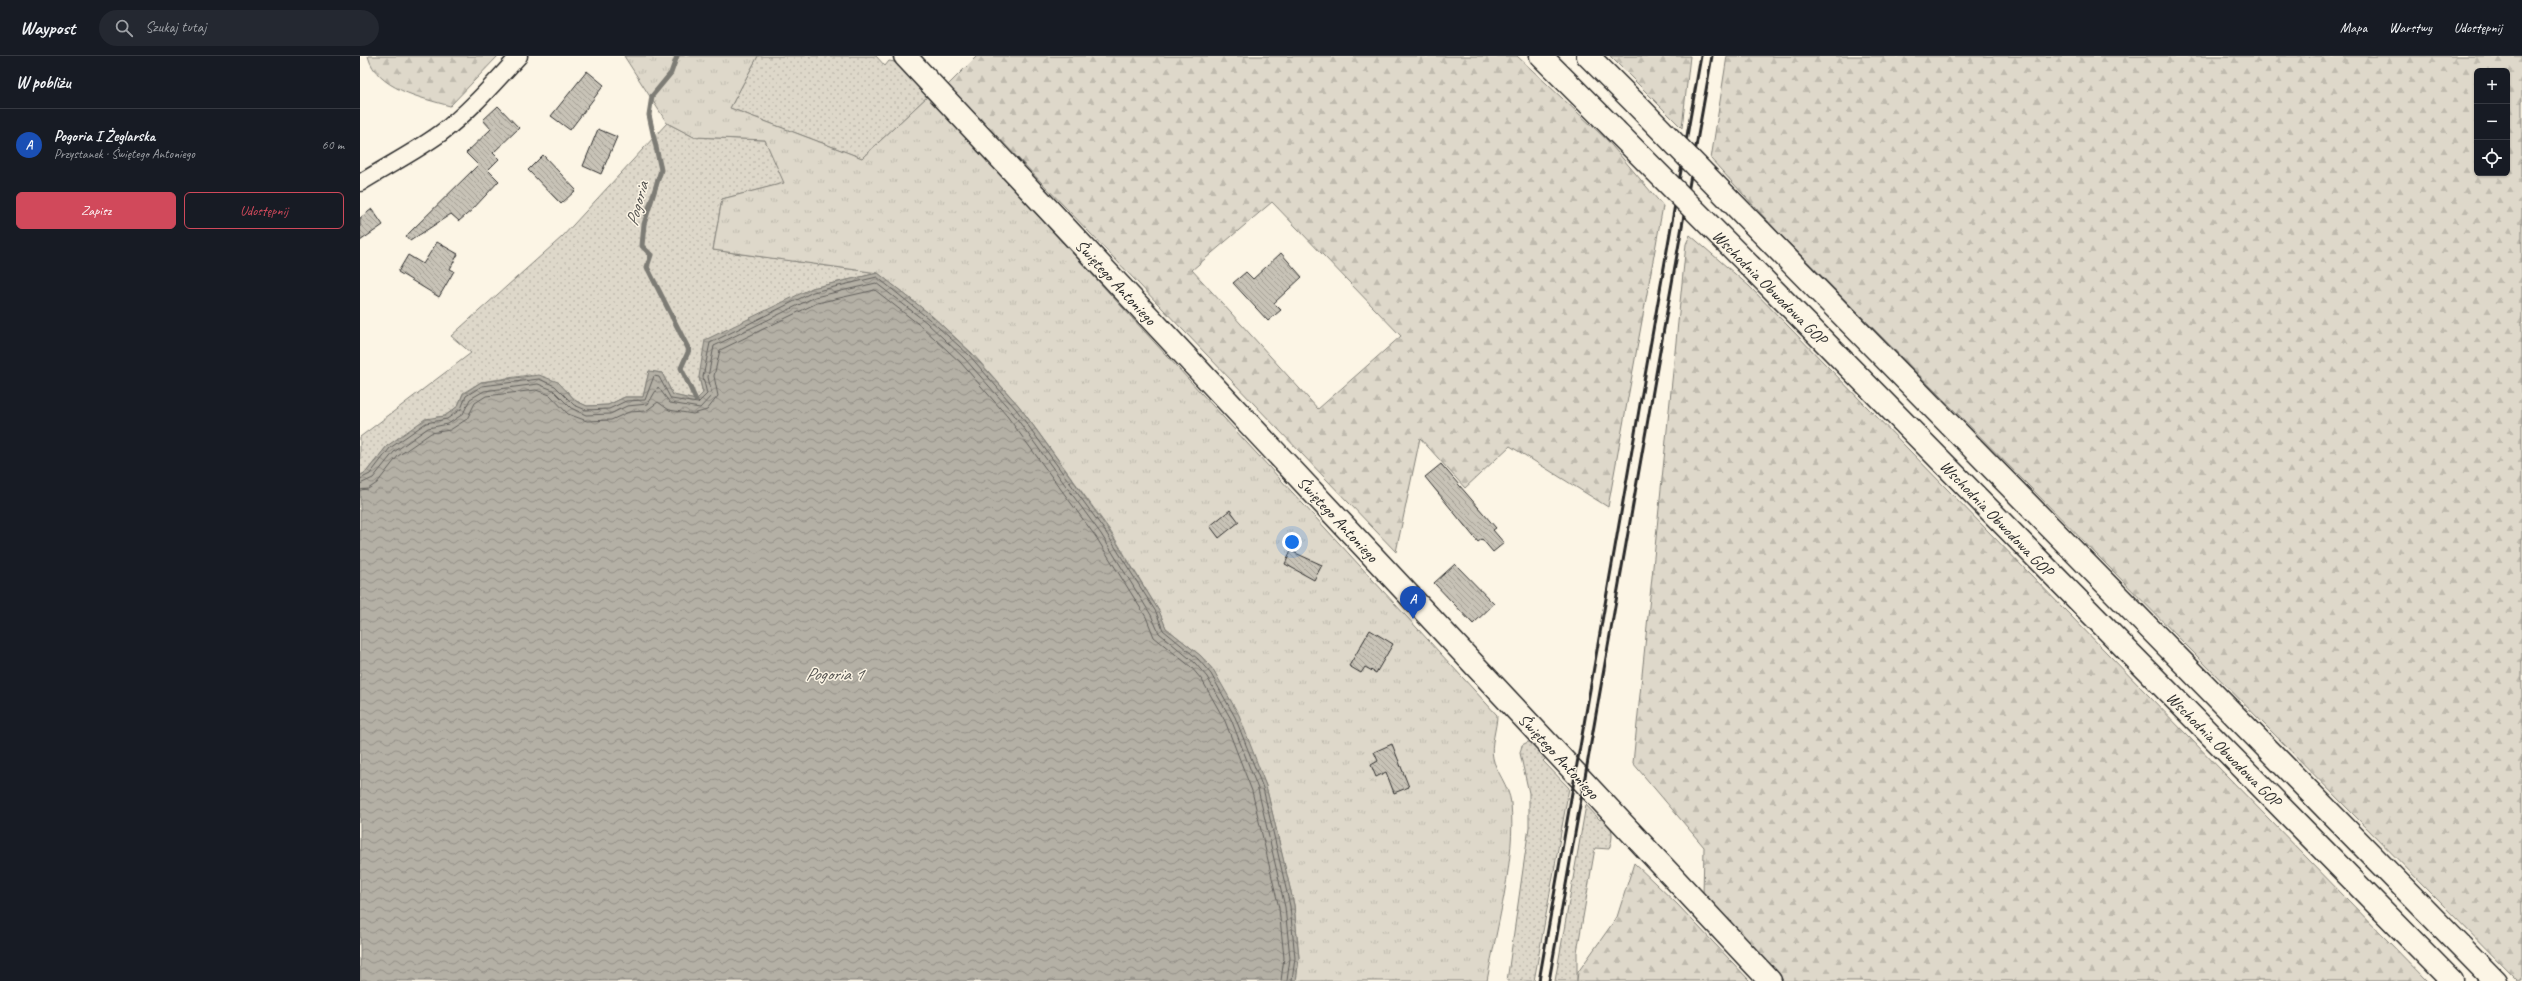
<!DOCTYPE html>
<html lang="pl">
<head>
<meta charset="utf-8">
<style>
	body { margin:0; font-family:Caveat,sans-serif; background:#242831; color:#f1f3f6 }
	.controls { position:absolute; right:12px; top:12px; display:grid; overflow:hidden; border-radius:6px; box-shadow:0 1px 3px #0004 }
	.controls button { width:36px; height:36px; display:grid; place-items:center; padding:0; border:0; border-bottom:1px solid #363941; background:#171b24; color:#f1f3f6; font:20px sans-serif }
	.you { position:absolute; left:932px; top:486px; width:14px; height:14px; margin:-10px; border:3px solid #fff; border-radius:50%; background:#1a73e8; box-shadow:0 0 0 6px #1a73e833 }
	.badge { display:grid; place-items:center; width:26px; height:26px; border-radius:50%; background:#d1495b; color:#fff; font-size:13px; font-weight:700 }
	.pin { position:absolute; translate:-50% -33px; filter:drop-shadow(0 1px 2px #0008) }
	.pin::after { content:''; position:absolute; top:21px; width:14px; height:12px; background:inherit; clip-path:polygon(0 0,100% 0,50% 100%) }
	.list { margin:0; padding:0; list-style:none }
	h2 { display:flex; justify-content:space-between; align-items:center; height:52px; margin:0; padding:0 16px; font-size:17px }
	h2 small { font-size:13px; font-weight:400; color:#9ea1a6 }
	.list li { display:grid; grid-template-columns:26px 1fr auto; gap:12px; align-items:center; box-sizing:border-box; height:72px; padding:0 16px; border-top:1px solid #363941 }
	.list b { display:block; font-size:15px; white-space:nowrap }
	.list p { margin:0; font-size:13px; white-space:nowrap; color:#9ea1a6 }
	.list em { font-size:13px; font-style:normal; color:#9ea1a6 }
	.actions { display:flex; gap:8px; padding:12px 16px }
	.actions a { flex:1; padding:9px 0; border:1px solid #d1495b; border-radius:6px; text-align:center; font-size:14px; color:#d1495b }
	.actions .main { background:#d1495b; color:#fff }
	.icon { flex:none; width:22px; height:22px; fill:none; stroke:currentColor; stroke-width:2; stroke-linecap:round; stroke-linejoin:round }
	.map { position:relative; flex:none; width:2162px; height:925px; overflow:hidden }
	header { display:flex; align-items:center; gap:24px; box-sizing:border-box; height:56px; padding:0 20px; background:#171b24; border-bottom:1px solid #363941 }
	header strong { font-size:19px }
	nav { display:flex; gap:22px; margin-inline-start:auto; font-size:14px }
	.search { width:280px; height:36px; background:#242831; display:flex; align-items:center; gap:10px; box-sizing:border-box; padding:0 14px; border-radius:22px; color:#9ea1a6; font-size:15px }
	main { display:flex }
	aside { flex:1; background:#171b24 }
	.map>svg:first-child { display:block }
</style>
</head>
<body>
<header>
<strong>Waypost</strong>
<div class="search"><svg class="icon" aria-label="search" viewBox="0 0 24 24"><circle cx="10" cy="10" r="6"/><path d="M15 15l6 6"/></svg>Szukaj tutaj</div>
<nav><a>Mapa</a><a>Warstwy</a><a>Udostępnij</a></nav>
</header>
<main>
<aside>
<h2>W pobliżu<small></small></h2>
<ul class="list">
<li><span class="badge" style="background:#1a4fb4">A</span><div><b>Pogoria I Żeglarska</b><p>Przystanek · Świętego Antoniego</p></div><em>60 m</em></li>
</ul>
<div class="actions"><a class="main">Zapisz</a><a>Udostępnij</a></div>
</aside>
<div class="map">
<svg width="2162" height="925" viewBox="0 0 2162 925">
	<defs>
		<pattern id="grass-dots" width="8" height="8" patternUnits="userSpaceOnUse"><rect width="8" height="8" fill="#ded8ca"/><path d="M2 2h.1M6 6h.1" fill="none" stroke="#bfbaae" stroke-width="1.8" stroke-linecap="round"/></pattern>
		<pattern id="forest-firs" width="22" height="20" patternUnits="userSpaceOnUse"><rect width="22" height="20" fill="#ded8ca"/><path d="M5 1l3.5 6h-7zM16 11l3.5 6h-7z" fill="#bfbaae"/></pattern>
		<pattern id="park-tufts" width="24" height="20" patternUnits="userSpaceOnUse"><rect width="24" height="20" fill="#ded8ca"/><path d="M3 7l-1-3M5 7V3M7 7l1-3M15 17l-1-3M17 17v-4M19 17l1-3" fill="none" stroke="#bfbaae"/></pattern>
		<pattern id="water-waves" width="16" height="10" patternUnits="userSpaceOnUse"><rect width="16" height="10" fill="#b4b0a5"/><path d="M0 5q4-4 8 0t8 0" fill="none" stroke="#938f87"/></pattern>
		<pattern id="building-back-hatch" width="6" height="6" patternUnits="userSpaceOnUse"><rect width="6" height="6" fill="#c8c3b7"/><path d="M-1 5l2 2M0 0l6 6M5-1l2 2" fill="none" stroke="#a39f95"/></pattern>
	</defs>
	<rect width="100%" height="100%" fill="#fcf5e5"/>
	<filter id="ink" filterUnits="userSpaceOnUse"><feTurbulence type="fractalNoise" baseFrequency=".025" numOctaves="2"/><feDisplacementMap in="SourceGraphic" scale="8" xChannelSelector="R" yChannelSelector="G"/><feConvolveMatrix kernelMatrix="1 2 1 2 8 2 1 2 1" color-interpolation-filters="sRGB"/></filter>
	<g filter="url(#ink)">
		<!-- grass -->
		<g fill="url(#grass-dots)" stroke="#84827a">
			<polygon points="398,0 516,0 525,10 529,5 535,6 568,40 502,102 370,52"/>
			<polygon points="307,67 334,81 405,84 425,127 362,143 353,194 518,217 452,232 339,321 343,338 336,344 313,339 302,317 289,315 283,341 265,341 248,349 227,350 216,345 207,335 169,319 121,326 103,337 98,350 85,360 76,361 27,390 7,415 0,420 0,381 111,297 91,280 202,181"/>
			<polygon points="1168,686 1172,686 1188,700 1183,705 1209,732 1174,925 1147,925 1169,771 1169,737 1160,697 1162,689"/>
			<path d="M1226 749 1240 764 1245 760C1253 772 1254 780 1249 793L1235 792 1217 896V925H1195Z"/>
		</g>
		<!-- forest -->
		<g fill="url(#forest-firs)" stroke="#84827a" fill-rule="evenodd">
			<path d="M8 0H138L90 50C62 42 16 33 8 0Z"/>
			<path d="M617 0H1157L1247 84 1303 150 1248 451 1150 390 1105 432 1060 382 1036 496 588 29ZM912 146 1041 280 958 353 832 214Z"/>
			<polygon points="1250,0 1330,0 1322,72"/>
			<path d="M1367 0H2162V925H2158L1416 174 1351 103ZM2117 15H2147V117H2117Z"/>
			<polygon points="1330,179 1389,230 2067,925 1424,925 1343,840 1344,791 1273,707 1326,188"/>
			<polygon points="1274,807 1317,848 1390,925 1217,925 1218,916 1257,861"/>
		</g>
		<!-- park -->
		<path fill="url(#park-tufts)" stroke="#84827a" d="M264 0H398L370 52 502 102 568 40 1137 659C1137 672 1130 689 1133 702 1135 714 1149 730 1151 747 1156 803 1137 869 1127 925H936L939 902 934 849 906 730 854 615 841 600 806 572 799 555 749 473 659 350 612 297 572 260 518 217 353 194 362 143 424 127 405 84 334 81 307 67Z"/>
		<!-- water -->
		<polygon fill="url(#water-waves)" stroke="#7d7b74" points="518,217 572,260 611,297 659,350 748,473 799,555 806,572 841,600 854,615 879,659 906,730 934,849 939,902 936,925 0,925 0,420 7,415 27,390 65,363 85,360 98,350 103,338 121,326 179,319 198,326 216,345 227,350 248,349 265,341 283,341 289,315 302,317 313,339 336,344 343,337 339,321 345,284 452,232"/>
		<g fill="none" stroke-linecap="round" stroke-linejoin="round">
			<!-- shore -->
			<g stroke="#62605c" stroke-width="1">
				<polyline points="0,423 10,418 30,392 66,367 87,363 101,353 106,340 122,330 179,323 195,330 214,349 226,354 249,353 266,345 285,344 294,320 299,321 311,343 338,347 347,338 343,321 350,287 453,236 517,221 569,263 609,299 656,353 745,475 796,556 803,574 838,603 851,618 875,661 903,732 930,850 935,902 932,925"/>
				<polyline points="0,428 13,422 34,396 68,372 88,368 103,358 110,343 124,335 178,328 193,334 211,352 226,359 250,358 267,350 288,348 298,331 310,347 340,352 352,339 348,321 354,290 455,241 516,227 566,266 605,303 652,356 741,478 791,559 799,577 835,607 847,621 871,663 898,733 925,851 930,902 927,925"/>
				<polyline points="0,434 8,433 17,427 38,400 71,377 90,374 107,363 115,347 126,340 176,334 190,339 208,358 227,365 251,364 269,356 286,355 298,346 309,354 333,358 347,354 358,340 354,320 360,294 457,247 515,234 562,271 601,307 647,360 736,481 786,561 794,581 831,611 842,624 865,665 892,735 919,852 924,902 921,925"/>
			</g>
			<!-- stream -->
			<polyline stroke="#7d7b74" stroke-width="5" points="317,0 311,17 292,40 289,59 301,114 284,168 282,190 291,199 287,211 329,294 321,312 336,344"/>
		</g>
		<!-- building -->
		<g fill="url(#building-back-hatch)" stroke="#2b2b2b">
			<polygon points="227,15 244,29 210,74 191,60"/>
			<polygon points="138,50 159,72 133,97 139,103 128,114 139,125 112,154 99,165 91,158 50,185 46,180 118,109 106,97 131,73 123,64"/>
			<polygon points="238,73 257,81 241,118 223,110"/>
			<polygon points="183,99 216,134 201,148 168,114"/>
			<polygon points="12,153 23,169 0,185 0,162"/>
			<polygon points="77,186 98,198 90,213 94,215 79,241 38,216 48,199 63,208"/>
			<polygon points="921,197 942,221 914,247 921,254 908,265 873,227 886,216 893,223"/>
			<polygon points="1081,408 1136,472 1133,474 1144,487 1133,496 1122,483 1118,486 1065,421"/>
			<polygon points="870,454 879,466 859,482 850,470"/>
			<polygon points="931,495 962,509 954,524 925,508"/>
			<polygon points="1095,508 1134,548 1113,568 1074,527"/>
			<polygon points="1010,574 1033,588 1016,617 1005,611 1001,617 989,610"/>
			<polygon points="1032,688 1049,731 1034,737 1026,716 1016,721 1011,709 1018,705 1014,696"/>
		</g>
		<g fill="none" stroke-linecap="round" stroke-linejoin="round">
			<defs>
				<path id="street" d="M0 127C27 110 55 96 81 77 110 55 134 27 159 0"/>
				<polyline id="secondary" points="545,0 1410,925"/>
				<g id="highway">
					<polyline points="1181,0 1255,74"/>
					<polyline points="1228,0 1276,48"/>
					<polyline points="1400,175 2135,925"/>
					<polyline points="1391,211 2092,925"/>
				</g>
			</defs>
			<!-- street casing -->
			<use href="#street" stroke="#2b2b2b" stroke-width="19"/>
			<!-- secondary casing -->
			<use href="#secondary" stroke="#2b2b2b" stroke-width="25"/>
			<!-- highway casing -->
			<use href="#highway" stroke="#2b2b2b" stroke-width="25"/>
			<!-- street -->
			<use href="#street" stroke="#fcf5e5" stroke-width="16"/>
			<!-- secondary -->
			<use href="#secondary" stroke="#fcf5e5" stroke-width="22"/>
			<!-- highway -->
			<use href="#highway" stroke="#fcf5e5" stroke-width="22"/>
			<!-- rail -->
			<g stroke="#2b2b2b" stroke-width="3">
				<polyline points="1179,925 1341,0"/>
				<polyline points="1189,925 1352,0"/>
			</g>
			<defs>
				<g id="highway-bridge">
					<polyline points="1276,48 1400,175"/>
					<polyline points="1255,74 1391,211"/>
				</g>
			</defs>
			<!-- highway-bridge casing -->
			<use href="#highway-bridge" stroke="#2b2b2b" stroke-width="25" stroke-linecap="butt"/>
			<!-- highway-bridge -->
			<use href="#highway-bridge" stroke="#fcf5e5" stroke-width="22"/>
		</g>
	</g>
	<g text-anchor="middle" stroke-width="3" stroke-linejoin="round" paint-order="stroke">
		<!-- street labels -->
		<g font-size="17" fill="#2b2b2b" stroke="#fcf5e5">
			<text transform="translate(756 226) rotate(47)" y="6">Świętego Antoniego</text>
			<text transform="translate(1410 231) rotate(45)" y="6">Wschodnia Obwodowa GOP</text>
			<text transform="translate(1637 462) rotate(46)" y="6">Wschodnia Obwodowa GOP</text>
			<text transform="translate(978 463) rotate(47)" y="6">Świętego Antoniego</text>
			<text transform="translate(1864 693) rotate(45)" y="6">Wschodnia Obwodowa GOP</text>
			<text transform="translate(1199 700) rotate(47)" y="6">Świętego Antoniego</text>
		</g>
		<!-- water labels -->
		<g font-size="18" font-style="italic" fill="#545350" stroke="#fcf5e5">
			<text transform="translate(277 148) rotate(-75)" y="6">Pogoria</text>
			<text x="474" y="624">Pogoria 1</text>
		</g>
	</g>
</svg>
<div class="controls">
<button>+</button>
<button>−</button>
<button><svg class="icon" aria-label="locate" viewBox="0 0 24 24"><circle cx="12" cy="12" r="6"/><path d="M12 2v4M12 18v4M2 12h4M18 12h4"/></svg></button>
</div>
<div class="you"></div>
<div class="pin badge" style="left:1053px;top:563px;background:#1a4fb4">A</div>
</div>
</main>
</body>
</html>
